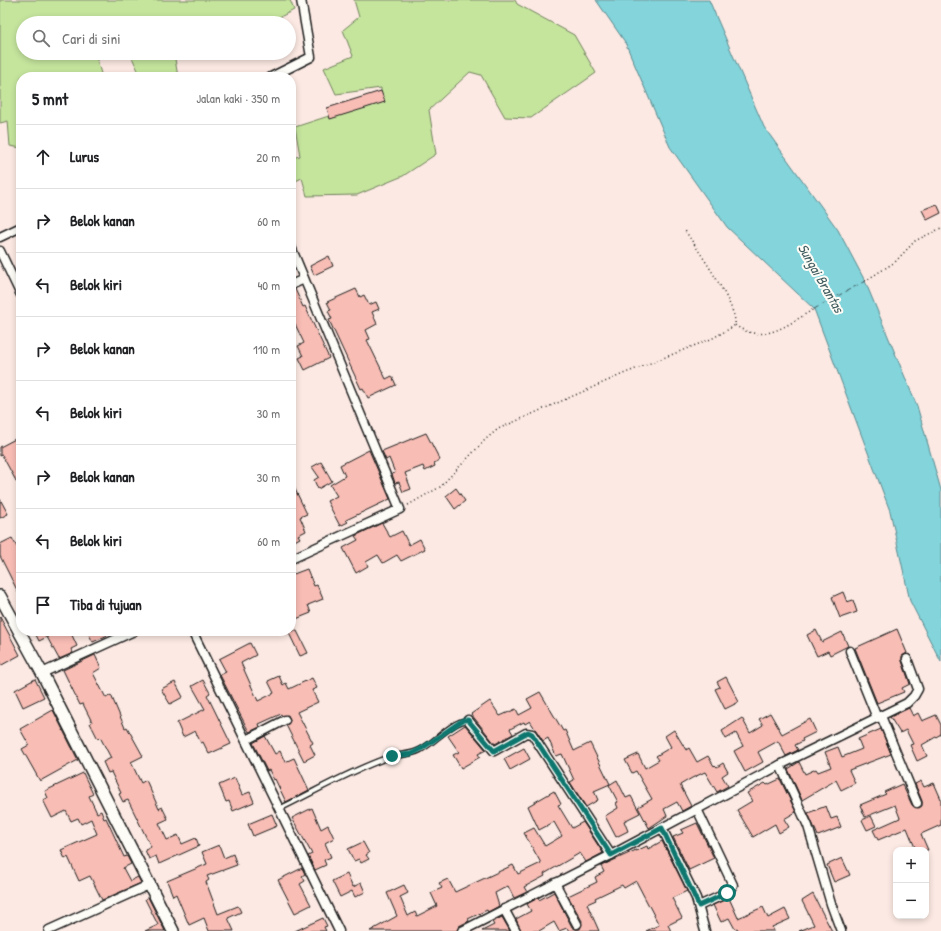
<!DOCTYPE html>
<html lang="id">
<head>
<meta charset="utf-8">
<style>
	body { margin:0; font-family:"Patrick Hand",sans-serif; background:#f2f2f2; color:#202124 }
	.controls { position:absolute; right:12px; bottom:12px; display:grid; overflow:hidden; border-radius:8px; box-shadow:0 2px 6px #0003 }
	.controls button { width:36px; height:36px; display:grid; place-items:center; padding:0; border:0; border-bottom:1px solid #e0e0e0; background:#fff; color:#202124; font:20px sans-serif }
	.stop { position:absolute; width:12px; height:12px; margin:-9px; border:3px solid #0f766e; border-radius:50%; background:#fff }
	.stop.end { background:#0f766e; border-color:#fff; box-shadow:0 1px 4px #0008 }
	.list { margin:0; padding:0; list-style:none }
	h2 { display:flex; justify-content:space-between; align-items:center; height:52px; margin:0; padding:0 16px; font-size:17px }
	h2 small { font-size:13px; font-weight:400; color:#757577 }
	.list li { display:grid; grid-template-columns:26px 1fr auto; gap:12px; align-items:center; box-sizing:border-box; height:64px; padding:0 16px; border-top:1px solid #e0e0e0 }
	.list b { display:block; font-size:15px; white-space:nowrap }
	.list em { font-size:13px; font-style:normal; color:#757577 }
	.icon { flex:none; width:22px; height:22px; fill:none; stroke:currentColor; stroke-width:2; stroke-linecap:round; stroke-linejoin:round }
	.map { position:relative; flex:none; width:941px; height:931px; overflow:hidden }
	.search { position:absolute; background:#fff; box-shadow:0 2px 6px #0003; left:16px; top:16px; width:280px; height:44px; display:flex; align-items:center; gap:10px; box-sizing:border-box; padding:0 14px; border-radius:22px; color:#757577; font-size:15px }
	.panel { position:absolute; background:#fff; box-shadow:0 2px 6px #0003; left:16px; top:72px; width:280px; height:564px; border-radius:16px }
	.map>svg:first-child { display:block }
</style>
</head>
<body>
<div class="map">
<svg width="941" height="931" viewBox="0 0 941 931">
	<rect width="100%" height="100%" fill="#fce9e3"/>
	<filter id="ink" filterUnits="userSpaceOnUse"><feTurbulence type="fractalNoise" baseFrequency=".025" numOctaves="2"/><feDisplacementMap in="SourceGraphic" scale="8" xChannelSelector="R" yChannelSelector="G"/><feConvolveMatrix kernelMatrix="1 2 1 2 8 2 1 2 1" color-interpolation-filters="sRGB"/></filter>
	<g filter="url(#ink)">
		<!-- green -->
		<g fill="#c5e59d" stroke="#70805c">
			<polygon points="0,0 290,0 294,10 274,20 235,20 228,23 23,23 23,53 95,53 102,77 21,77 21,148 10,146 8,121 0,123"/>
			<polygon points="354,0 515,0 517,4 574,35 596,73 531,118 505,117 481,75 470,72 429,110 436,154 403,176 357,195 307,196 302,178 291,183 291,158 300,156 295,127 381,99 381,88 336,94 324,68 353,56 343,30 359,17"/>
			<polygon points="130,53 174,53 178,77 141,77"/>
		</g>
		<!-- water -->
		<polygon fill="#83d4db" stroke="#5a8a8f" points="596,0 709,0 764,127 838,230 865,281 917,406 941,490 941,662 910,601 890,511 814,309 727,227 670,147 625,42"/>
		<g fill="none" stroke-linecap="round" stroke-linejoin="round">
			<!-- ferry -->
			<polyline stroke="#405c5f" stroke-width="1" stroke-dasharray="5 4" stroke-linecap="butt" points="814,309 865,281"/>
		</g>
		<!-- building -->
		<g fill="#f8bdb5" stroke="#1c1c1c">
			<polygon points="381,91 385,102 330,119 327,108"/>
			<polygon points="937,204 941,213 927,220 922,210"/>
			<polygon points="329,256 333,266 314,275 310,266"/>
			<polygon points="295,289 303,307 305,306 329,358 305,370 299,358 303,356 298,346 304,343 294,322 291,323 291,290"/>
			<polygon points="356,289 360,297 364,295 369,305 376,302 379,309 372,312 377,324 366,330 370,339 367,340 386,379 392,376 396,385 368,398 363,388 361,389 329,320 332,319 328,311 331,310 327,302"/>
			<polygon points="426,433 440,460 434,463 435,466 425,471 423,466 405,473 411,489 403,492 399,482 395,483 392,474 395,473 389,458 386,460 382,451"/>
			<polygon points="21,436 21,490 2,455 0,456 0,447"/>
			<polygon points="369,450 390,499 346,520 348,522 340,526 327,501 337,496 330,485 345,476 340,465"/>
			<polygon points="321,462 332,481 318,489 314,480 319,477 312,467"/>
			<polygon points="291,481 307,514 300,517 306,531 298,535 300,538 291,543"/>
			<polygon points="456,488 465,501 455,509 446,496"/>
			<polygon points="0,499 8,514 0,518"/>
			<polygon points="382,523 390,537 402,531 409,545 420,539 425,549 401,561 397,555 383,563 378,555 366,562 368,566 356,573 343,548 358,540 355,536"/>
			<polygon points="12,538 21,554 21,598 0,556 0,544"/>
			<polygon points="307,569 314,586 317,585 323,599 308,605 311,613 291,621 291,575"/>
			<polygon points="843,592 847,602 853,600 857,612 840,618 832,597"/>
			<polygon points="0,617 20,655 0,666"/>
			<polygon points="897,629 907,653 902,656 902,661 910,684 902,688 904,692 877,703 855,648"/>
			<polygon points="816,630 822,642 842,632 848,646 830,655 828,651 817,656 807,635"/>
			<polygon points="34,631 70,631 77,646 71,649 73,653 59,659 47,637 39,641"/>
			<polygon points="87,631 116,631 93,642"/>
			<polygon points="288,631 297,631 308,653 300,656"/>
			<polygon points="250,643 256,655 241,663 258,701 274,693 268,681 279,676 283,685 286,683 289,689 312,678 317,688 312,690 318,702 297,712 313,743 310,745 315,755 304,761 286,725 290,721 288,715 282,716 281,714 259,724 260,727 249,732 220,675 226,672 219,659"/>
			<polygon points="95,655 101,668 93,673 106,698 111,695 125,728 127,727 143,756 131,762 141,783 146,780 159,809 162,807 168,819 159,823 167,840 178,835 182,844 196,838 199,846 159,864 156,856 149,859 145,850 151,847 128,800 123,802 119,794 121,793 111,772 108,773 103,762 111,758 100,737 98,739 90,723 92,722 83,704 80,705 63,670"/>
			<polygon points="726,677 739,702 725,709 715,689 720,687 717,682"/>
			<polygon points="35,679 44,697 23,707 15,690"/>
			<polygon points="203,680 210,693 207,695 231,744 209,754 203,742 201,743 195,731 183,737 177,723 205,709 192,686"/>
			<polygon points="175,682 183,697 170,704 161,689"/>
			<polygon points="540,692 563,731 565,730 574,751 590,743 610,784 594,791 598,800 586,807 570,782 574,780 562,754 556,756 548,738 543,741 530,721 525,724 524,722 510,729 513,734 495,744 471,714 490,701 500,716 516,709 519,715 532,708 527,699"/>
			<polygon points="909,708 913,716 918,713 922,721 936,715 941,725 941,734 922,745 927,756 917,761 910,745 913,744 906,730 900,733 890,717"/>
			<polygon points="53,710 78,760 40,781 22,749 29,745 20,729"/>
			<polygon points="770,713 782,734 810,719 816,732 802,739 803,741 795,745 798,750 786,756 778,741 758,752 763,762 745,772 734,751 743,746 736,733 726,739 722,731 742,718 750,733 763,725 759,719"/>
			<polygon points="465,725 486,750 478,754 480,757 461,768 453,755 459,752 448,736"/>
			<polygon points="881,729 891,754 849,770 855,783 841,790 836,780 802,800 788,769 799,762 805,774 816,769 818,772 831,767 825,752 838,747 842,757 862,749 858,739"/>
			<polygon points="674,730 686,750 689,748 697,762 708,756 714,766 715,765 717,767 723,763 728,772 722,776 728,786 717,792 705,772 692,778 680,785 691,806 682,811 677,802 664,809 667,816 649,828 638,807 652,799 636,771 632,773 625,760 638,754 645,768 659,760 656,756 671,747 665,736"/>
			<polygon points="265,736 275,754 280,751 285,762 294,758 309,790 286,802 275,779 274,780 269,770 267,771 253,743"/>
			<polygon points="524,748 530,759 510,770 504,759"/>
			<polygon points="83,773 93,794 89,796 97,813 101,811 104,819 106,818 124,857 127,856 131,864 123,868 130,881 138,877 141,883 102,900 90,876 79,881 68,857 65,859 61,850 97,834 91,819 81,824 78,818 71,821 66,811 52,818 43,800 48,798 45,791"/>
			<polygon points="235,778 242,795 250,792 254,802 233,811 229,801 226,802 219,785"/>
			<polygon points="780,779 796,812 784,819 789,827 779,833 775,824 753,837 737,810 752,801 747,793 765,783 767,785"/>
			<polygon points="617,780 626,798 631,796 640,813 624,821 628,831 616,837 605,816 618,808 616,803 618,802 609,785"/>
			<polygon points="921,781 924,787 934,783 941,799 941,825 921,834 928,850 916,850 907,828 878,840 873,830 900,818 895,805 865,817 860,805 886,794 884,792 902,784 912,805 919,808 922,806 922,801 915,784"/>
			<polygon points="554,791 561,804 558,805 572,828 583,822 603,853 586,862 580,853 544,874 545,876 524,887 527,892 514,898 508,886 495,893 499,906 488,912 487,910 468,919 469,921 459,926 457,931 370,931 397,916 387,893 404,885 408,893 400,897 408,916 415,912 417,916 437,906 431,893 442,888 439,883 448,879 455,892 513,865 518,874 541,863 524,833 534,828 545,846 562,836 554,822 539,830 528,806"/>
			<polygon points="826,806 831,819 837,817 841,827 818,836 808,813"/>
			<polygon points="312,808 321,829 328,825 334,838 325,843 331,857 324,860 326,865 315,870 308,856 312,854 292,818"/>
			<polygon points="272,814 277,826 253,836 248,824"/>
			<polygon points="871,816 876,826 867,830 862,820"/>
			<polygon points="697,823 714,858 689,870 673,837 683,833 681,830"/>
			<polygon points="662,841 687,891 672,898 682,918 668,925 671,931 646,931 659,925 636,881 624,888 622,885 595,898 596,900 587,904 599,931 569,931 567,928 559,931 554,922 539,931 521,931 516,919 531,911 527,904 538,898 539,900 554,892 572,927 576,929 580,929 582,921 568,896 597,882 595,877 604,872 601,866 636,850 636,851 647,846 648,849"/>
			<polygon points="363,842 369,853 366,855 369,859 361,863 359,859 354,861 348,849"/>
			<polygon points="219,845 224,858 233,854 237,865 207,876 209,880 206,882 218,914 238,906 241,912 228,918 234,931 209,931 204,918 189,925 176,894 173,896 167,881 207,864 202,852"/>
			<polygon points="842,858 850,875 834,882 827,865"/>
			<polygon points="302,868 305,874 302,876 305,881 300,884 311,905 295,913 278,880"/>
			<polygon points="347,874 353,887 361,883 365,892 355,897 352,891 340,897 332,881"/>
			<polygon points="813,894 824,916 832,931 799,931 814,925 802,901"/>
			<polygon points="148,897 165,931 145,931 158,925 145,899"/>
			<polygon points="729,898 738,918 763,907 768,918 785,909 790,919 772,927 774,931 739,931 737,928 735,929 729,918 721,922 713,905"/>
			<polygon points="502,917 510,931 482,931 494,925 492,922"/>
			<polygon points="323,918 327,926 324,927 326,931 295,931"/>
		</g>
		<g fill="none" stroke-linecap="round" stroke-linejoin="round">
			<defs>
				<path id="lane" d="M279 809C314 792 348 772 384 759 396 754 408 756 420 750 436 742 450 722 468 720"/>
				<g id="street">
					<polyline points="271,77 311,57 301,0"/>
					<polyline points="0,237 21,227"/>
					<polyline points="291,247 400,509 291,559"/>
					<polyline points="0,251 21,295"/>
					<polyline points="291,285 304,279"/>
					<polyline points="192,631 339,931"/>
					<polyline points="850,651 877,718"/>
					<polyline points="42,673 134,631"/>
					<polyline points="881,716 917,803"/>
					<polyline points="468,720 494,751 526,733 532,734 611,855"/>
					<polyline points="246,740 285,720"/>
					<polyline points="780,765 808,826 831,904 841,931"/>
					<polyline points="697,809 733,885 727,893 699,906"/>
					<polyline points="662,828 696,898 705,931"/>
					<polyline points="555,883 577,924"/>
					<polyline points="504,909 516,931"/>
					<polyline points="49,930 151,884"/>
					<polyline points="462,931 611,855 780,765 907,703 914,696 918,689 907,659"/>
				</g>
				<polyline id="secondary" points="0,596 42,673 173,931"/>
			</defs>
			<!-- lane casing -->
			<use href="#lane" stroke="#1c1c1c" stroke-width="7"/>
			<!-- street casing -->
			<use href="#street" stroke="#1c1c1c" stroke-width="11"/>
			<!-- secondary casing -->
			<use href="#secondary" stroke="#1c1c1c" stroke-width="14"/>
			<!-- path -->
			<g stroke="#1c1c1c" stroke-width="1.5" stroke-dasharray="1 3" stroke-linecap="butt">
				<polyline points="865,281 895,262 915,241 941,228"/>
				<path d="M735 325C764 346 788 324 814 309"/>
				<path d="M408 505 440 487 486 439 498 429 623 374 711 339 731 328 735 325C738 306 695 246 684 229"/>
			</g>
			<!-- lane -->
			<use href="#lane" stroke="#fdfcf7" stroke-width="4"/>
			<!-- street -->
			<use href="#street" stroke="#fdfcf7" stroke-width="8"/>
			<!-- secondary -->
			<use href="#secondary" stroke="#fdfcf7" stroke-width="11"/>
		</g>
	</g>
	<g fill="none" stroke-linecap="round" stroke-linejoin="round" filter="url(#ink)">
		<!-- route -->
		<polyline stroke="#0f766e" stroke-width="5" points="392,756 411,754 421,749 463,720 468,720 494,751 528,732 532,734 611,855 662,828 699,906 727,893"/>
	</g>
	<g text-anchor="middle" stroke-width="4" stroke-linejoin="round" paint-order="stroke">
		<!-- water labels -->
		<g font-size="14" font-style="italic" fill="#405c5f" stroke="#fdfcf7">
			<text transform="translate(821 278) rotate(60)" y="5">Sungai Brantas</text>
		</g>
	</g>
</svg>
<div class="controls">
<button>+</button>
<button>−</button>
</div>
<div class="stop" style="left:727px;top:893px"></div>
<div class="stop end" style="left:392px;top:756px"></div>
<div class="search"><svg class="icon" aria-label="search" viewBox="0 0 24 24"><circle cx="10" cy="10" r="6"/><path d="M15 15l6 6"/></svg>Cari di sini</div>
<section class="panel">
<h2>5 mnt<small>Jalan kaki · 350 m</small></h2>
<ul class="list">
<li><svg class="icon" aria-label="ahead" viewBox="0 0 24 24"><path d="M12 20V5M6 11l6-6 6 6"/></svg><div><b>Lurus</b></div><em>20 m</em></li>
<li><svg class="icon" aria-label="right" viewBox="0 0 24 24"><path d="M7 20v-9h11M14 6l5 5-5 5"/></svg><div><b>Belok kanan</b></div><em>60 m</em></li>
<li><svg class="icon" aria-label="left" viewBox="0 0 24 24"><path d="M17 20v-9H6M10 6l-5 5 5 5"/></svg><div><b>Belok kiri</b></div><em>40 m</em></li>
<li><svg class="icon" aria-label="right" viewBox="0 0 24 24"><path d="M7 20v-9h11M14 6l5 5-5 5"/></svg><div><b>Belok kanan</b></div><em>110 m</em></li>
<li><svg class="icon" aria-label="left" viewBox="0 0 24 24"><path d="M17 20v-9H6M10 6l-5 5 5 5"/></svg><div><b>Belok kiri</b></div><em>30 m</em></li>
<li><svg class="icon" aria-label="right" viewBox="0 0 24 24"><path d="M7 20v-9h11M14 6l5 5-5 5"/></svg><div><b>Belok kanan</b></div><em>30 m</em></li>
<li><svg class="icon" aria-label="left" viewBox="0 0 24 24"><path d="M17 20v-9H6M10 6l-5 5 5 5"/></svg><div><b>Belok kiri</b></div><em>60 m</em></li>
<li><svg class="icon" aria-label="arrive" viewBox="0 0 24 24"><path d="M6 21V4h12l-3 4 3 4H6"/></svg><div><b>Tiba di tujuan</b></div></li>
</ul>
</section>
</div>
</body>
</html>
